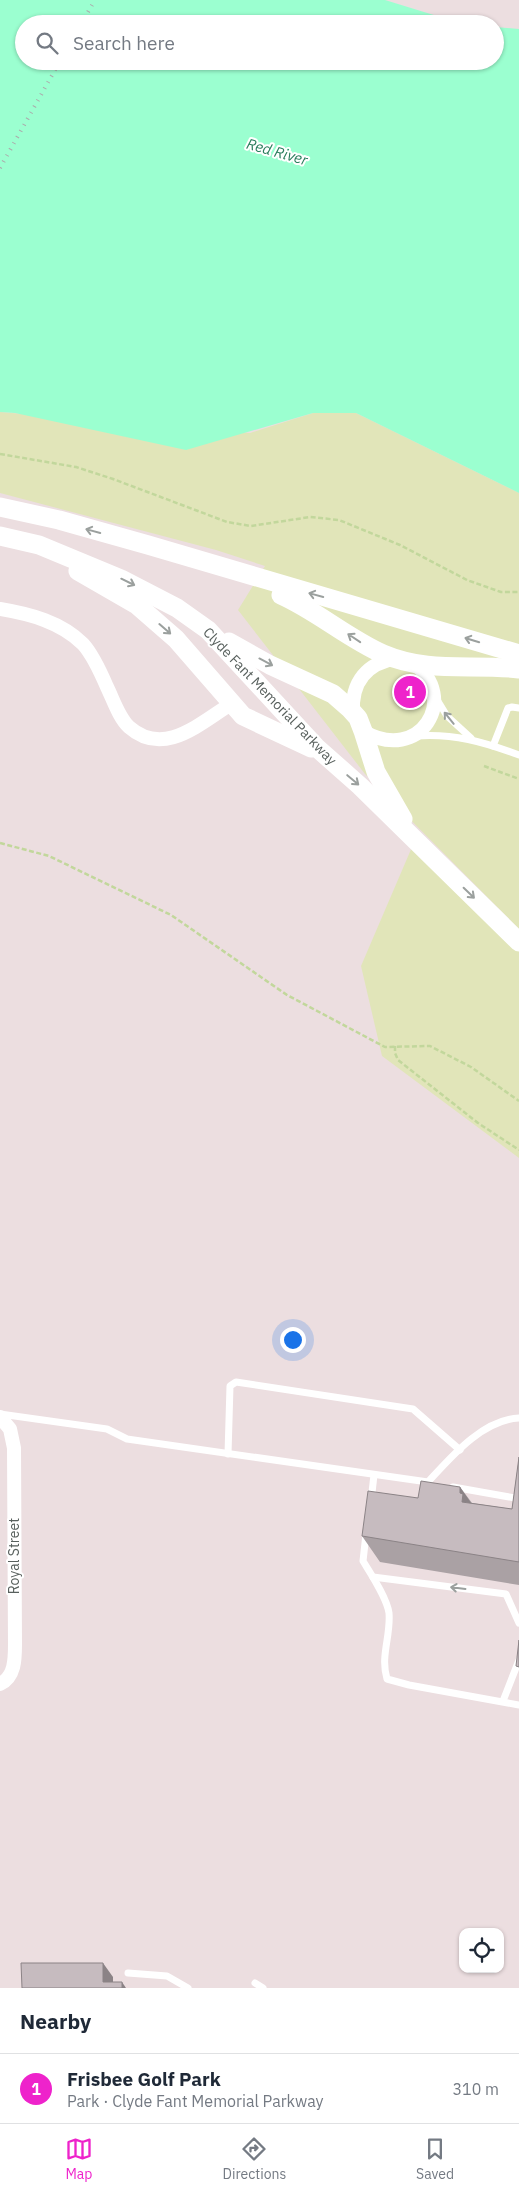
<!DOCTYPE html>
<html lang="en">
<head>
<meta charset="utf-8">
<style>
	body { margin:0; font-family:"IBM Plex Sans",sans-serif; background:#f2f2f3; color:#1f2937 }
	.controls { position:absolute; right:15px; bottom:15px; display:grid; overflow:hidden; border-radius:10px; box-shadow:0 1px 4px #0004 }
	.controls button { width:45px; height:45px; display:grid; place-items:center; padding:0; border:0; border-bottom:1px solid #e0e1e3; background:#fff; color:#1f2937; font:25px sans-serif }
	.you { position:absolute; left:292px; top:1339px; width:18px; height:18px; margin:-12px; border:4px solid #fff; border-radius:50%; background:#1a73e8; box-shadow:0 0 0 8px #1a73e833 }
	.badge { display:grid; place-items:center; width:32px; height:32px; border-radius:50%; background:#ee23cb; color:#fff; font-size:16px; font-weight:700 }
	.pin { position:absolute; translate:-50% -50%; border:2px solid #fff; box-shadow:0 1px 5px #0006 }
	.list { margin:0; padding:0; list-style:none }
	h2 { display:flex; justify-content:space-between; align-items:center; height:65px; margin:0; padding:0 20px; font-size:21px }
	h2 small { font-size:16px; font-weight:400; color:#747a83 }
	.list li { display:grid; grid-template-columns:32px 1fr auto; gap:15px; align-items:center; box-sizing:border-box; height:70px; padding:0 20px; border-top:1px solid #e0e1e3 }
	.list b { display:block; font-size:19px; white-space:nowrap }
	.list p { margin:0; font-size:16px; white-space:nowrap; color:#747a83 }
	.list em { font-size:16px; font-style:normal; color:#747a83 }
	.icon { flex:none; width:28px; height:28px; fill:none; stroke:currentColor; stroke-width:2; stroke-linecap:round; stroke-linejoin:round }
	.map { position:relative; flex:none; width:519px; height:1988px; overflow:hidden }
	.search { position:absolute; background:#fff; box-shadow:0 1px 4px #0004; left:15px; right:15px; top:15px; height:55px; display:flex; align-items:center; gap:12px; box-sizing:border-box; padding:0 18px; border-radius:28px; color:#747a83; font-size:19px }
	.sheet { height:135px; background:#fff }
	nav { display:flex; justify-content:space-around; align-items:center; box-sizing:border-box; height:70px; border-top:1px solid #e0e1e3; background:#fff; font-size:14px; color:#747a83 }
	nav a { display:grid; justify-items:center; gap:2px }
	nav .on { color:#ee23cb }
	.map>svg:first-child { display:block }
</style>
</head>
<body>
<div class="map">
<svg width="519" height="1988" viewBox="0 0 519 1988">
	<rect width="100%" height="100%" fill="#ecdee0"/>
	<!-- green -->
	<g fill="#e1e5b9">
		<polygon points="0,412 250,433 313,413 356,413 519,493 519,929 365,774 238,610 265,566 216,550 0,493"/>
		<polygon points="415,840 519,947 519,1158 382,1056 361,966"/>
	</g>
	<!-- water -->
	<polygon fill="#9bffd0" points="0,0 385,0 463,24 24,24 24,61 495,61 495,27 519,29 519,493 356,413 313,413 186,450 15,413 0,412"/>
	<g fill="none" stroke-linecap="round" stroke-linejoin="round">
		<!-- path -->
		<g stroke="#c2d79c" stroke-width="2.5" stroke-dasharray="5 2.5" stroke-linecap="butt">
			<polyline points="0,454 76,467 113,479 227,522 251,526 310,517 339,520 400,545 467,580 501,592 519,592"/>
			<polyline points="484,766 519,779"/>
			<polyline points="0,843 49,856 171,915 287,995 385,1047 430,1046 471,1067 519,1101"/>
			<polyline points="395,1046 395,1053 398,1060 478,1123 519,1150"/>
		</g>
		<!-- service -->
		<g stroke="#fff" stroke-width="7">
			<polyline points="436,698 447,716 471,738"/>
			<path d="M416 736C453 733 484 742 519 755"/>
			<polyline points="493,746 508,708 512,707 519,708"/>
			<polyline points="0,1414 107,1429 127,1439 428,1482"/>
			<polyline points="228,1454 230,1386 236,1382 413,1409 460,1450"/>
			<path d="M428 1482C451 1457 482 1420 519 1418"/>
			<polyline points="453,1487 515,1498"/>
			<polyline points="371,1501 374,1475"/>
			<path d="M366 1534 363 1561C371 1574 387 1598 389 1613 391 1636 380 1656 387 1679L409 1685 519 1705"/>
			<polyline points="373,1577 506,1594 519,1623"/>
			<polyline points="503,1701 519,1660"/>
			<polyline points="128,1973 167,1976 188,1988"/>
			<polyline points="255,1983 263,1988"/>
		</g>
		<!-- minor -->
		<g stroke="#fff" stroke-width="14">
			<path d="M0 609C30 614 61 622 83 644 93 655 101 673 107 687 113 699 119 718 129 727 164 758 200 723 231 704"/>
			<path d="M353 713C351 682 367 663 397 658"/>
			<path d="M363 731C420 765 461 697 413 663"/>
			<path d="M0 1417 10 1429 14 1448 15 1644C15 1659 15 1677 0 1684"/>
		</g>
		<!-- secondary -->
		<g stroke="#fff" stroke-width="19">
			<polyline points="0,507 59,520 148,545 519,654"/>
			<polyline points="0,536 39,545 121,579 177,608 208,630 316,747 360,786 519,942"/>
			<polyline points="78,571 137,605 176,639 243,716 311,748"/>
			<path d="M281 595C317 611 347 638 383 654 430 674 472 663 519 669"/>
			<polyline points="229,642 270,665 333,694 349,708 358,718 363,731 376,772 403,819"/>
		</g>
		<!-- rail -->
		<g stroke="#abacac" stroke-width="4" stroke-dasharray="1 6" stroke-linecap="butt">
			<polyline points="81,24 95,0"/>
			<polyline points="0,168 60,61"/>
		</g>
	</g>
	<!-- wall -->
	<polygon fill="#aaa1a4" points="519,1457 519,1585 380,1562 362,1536 418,1498 460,1487 472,1503 512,1509"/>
	<!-- shaded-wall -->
	<g fill="#8b8386">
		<polygon points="460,1487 478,1513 462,1502 460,1493"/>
		<polygon points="103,1963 113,1977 113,1988 103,1982"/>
		<polygon points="122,1982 126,1988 122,1988"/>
	</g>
	<!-- building -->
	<g fill="#c6bbbf" stroke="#8b8386">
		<polygon points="519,1457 519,1562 362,1536 368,1491 418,1498 421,1481 460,1487 460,1493 463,1494 462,1502 512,1509"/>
		<polygon points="519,1640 519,1667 516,1666"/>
		<polygon points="21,1963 103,1963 103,1982 122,1982 122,1988 22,1988"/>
	</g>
	<!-- one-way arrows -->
	<defs><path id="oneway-shaft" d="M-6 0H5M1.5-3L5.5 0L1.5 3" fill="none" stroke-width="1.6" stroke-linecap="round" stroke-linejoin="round" transform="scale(1.25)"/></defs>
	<g stroke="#9ba09e">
		<use href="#oneway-shaft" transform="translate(93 531) rotate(-165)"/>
		<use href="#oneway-shaft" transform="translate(128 582) rotate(26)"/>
		<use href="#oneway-shaft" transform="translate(316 595) rotate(-165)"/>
		<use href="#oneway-shaft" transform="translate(165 629) rotate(41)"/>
		<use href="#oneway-shaft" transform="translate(354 638) rotate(-146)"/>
		<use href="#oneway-shaft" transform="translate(472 640) rotate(-163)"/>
		<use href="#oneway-shaft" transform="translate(266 662) rotate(28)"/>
		<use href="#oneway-shaft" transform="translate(449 718) rotate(-129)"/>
		<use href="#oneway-shaft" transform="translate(353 780) rotate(40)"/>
		<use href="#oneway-shaft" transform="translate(469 893) rotate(44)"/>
		<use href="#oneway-shaft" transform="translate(458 1588) rotate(-173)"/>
	</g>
	<g text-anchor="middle" stroke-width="4" stroke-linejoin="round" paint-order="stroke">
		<!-- street labels -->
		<g font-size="14" fill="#58605d" stroke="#fff">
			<text transform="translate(270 696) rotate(46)" y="5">Clyde Fant Memorial Parkway</text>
			<text transform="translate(14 1556) rotate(-90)" y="5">Royal Street</text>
		</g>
		<!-- water labels -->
		<g font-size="15" font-style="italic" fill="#2a7d5c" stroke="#fff">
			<text transform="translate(277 152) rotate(16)" y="5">Red River</text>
		</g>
	</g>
</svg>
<div class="controls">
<button><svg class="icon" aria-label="locate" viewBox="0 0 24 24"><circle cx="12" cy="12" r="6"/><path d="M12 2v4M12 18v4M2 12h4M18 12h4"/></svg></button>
</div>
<div class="you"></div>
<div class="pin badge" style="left:410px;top:692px">1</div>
<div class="search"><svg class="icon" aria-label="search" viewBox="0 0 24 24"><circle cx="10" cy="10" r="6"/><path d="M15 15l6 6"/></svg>Search here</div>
</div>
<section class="sheet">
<h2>Nearby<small></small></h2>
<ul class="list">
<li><span class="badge">1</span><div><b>Frisbee Golf Park</b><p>Park · Clyde Fant Memorial Parkway</p></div><em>310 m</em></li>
</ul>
</section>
<nav>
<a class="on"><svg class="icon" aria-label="map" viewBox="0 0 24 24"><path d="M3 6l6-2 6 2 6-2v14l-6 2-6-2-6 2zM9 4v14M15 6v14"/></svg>Map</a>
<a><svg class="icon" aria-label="directions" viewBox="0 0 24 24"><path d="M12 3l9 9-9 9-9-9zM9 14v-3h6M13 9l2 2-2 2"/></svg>Directions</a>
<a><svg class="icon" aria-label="saved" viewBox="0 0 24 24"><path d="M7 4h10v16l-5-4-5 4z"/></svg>Saved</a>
</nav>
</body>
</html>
